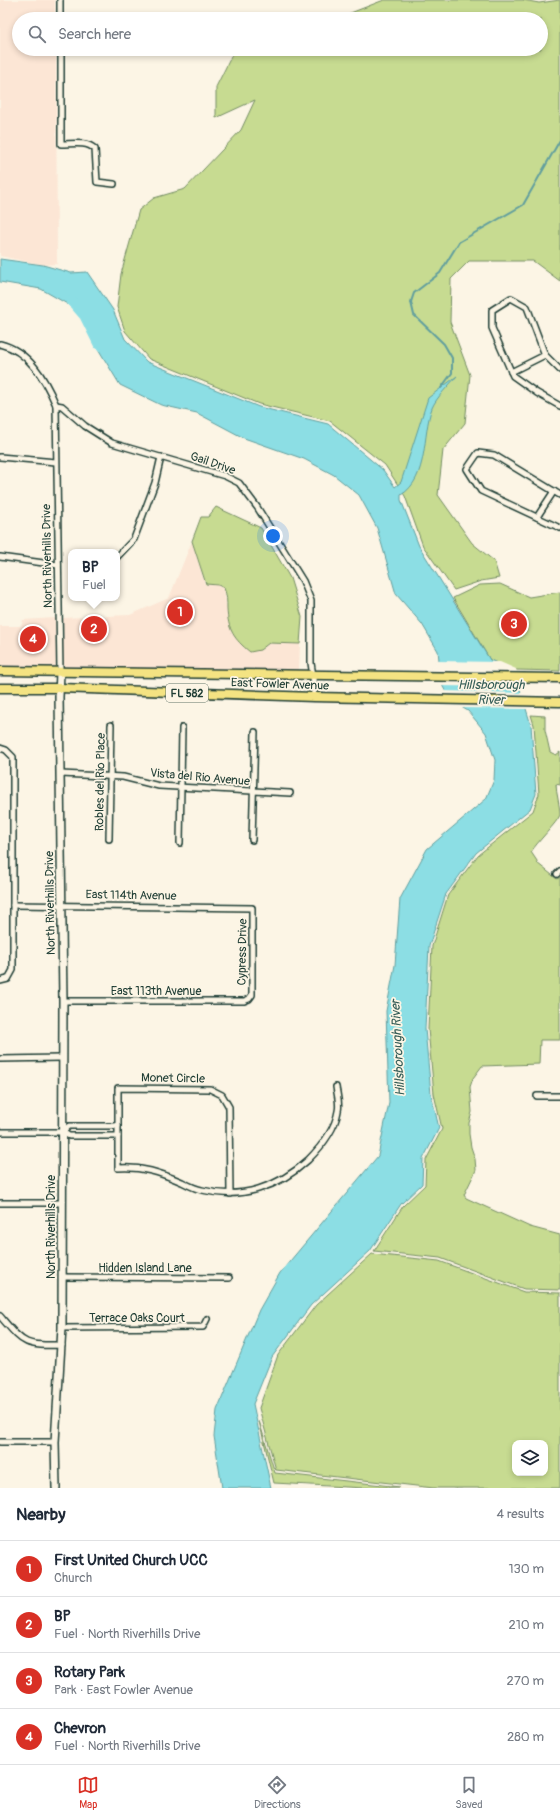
<!DOCTYPE html>
<html lang="en">
<head>
<meta charset="utf-8">
<style>
	body { margin:0; font-family:Pangolin,sans-serif; background:#f6f6f7; color:#1f2937 }
	.controls { position:absolute; right:12px; bottom:12px; display:grid; overflow:hidden; border-radius:8px; box-shadow:0 2px 6px #0003 }
	.controls button { width:36px; height:36px; display:grid; place-items:center; padding:0; border:0; border-bottom:1px solid #e0e1e3; background:#fff; color:#1f2937; font:20px sans-serif }
	.you { position:absolute; left:273px; top:536px; width:14px; height:14px; margin:-10px; border:3px solid #fff; border-radius:50%; background:#1a73e8; box-shadow:0 0 0 6px #1a73e833 }
	.badge { display:grid; place-items:center; width:26px; height:26px; border-radius:50%; background:#d93025; color:#fff; font-size:13px; font-weight:700 }
	.pin { position:absolute; translate:-50% -50%; border:2px solid #fff; box-shadow:0 1px 4px #0006 }
	.popup { position:absolute; left:68px; top:549px; width:52px; height:52px; box-sizing:border-box; display:grid; place-content:center; border-radius:8px; background:#fff; filter:drop-shadow(0 1px 3px #0005); font-size:13px; white-space:nowrap; color:#747a83 }
	.popup b { font-size:15px; color:#1f2937 }
	.popup::after { content:''; position:absolute; left:50%; top:100%; margin-left:-8px; border:8px solid transparent; border-top-color:#fff }
	.list { margin:0; padding:0; list-style:none }
	h2 { display:flex; justify-content:space-between; align-items:center; height:52px; margin:0; padding:0 16px; font-size:17px }
	h2 small { font-size:13px; font-weight:400; color:#747a83 }
	.list li { display:grid; grid-template-columns:26px 1fr auto; gap:12px; align-items:center; box-sizing:border-box; height:56px; padding:0 16px; border-top:1px solid #e0e1e3 }
	.list b { display:block; font-size:15px; white-space:nowrap }
	.list p { margin:0; font-size:13px; white-space:nowrap; color:#747a83 }
	.list em { font-size:13px; font-style:normal; color:#747a83 }
	.icon { flex:none; width:22px; height:22px; fill:none; stroke:currentColor; stroke-width:2; stroke-linecap:round; stroke-linejoin:round }
	.map { position:relative; flex:none; width:560px; height:1488px; overflow:hidden }
	.search { position:absolute; background:#fff; box-shadow:0 2px 6px #0003; left:12px; right:12px; top:12px; height:44px; display:flex; align-items:center; gap:10px; box-sizing:border-box; padding:0 14px; border-radius:22px; color:#747a83; font-size:15px }
	.sheet { height:276px; background:#fff }
	nav { display:flex; justify-content:space-around; align-items:center; box-sizing:border-box; height:56px; border-top:1px solid #e0e1e3; background:#fff; font-size:11px; color:#747a83 }
	nav a { display:grid; justify-items:center; gap:2px }
	nav .on { color:#d93025 }
	.map>svg:first-child { display:block }
</style>
</head>
<body>
<div class="map">
<svg width="560" height="1488" viewBox="0 0 560 1488">
	<rect width="100%" height="100%" fill="#fcf5e5"/>
	<filter id="ink" filterUnits="userSpaceOnUse"><feTurbulence type="fractalNoise" baseFrequency=".025" numOctaves="2"/><feDisplacementMap in="SourceGraphic" scale="8" xChannelSelector="R" yChannelSelector="G"/><feConvolveMatrix kernelMatrix="1 2 1 2 8 2 1 2 1" color-interpolation-filters="sRGB"/></filter>
	<g filter="url(#ink)">
		<!-- built -->
		<g fill="#fce6d5">
			<polygon points="0,0 55,0 55,19 19,19 19,49 56,49 57,264 43,265 0,256"/>
			<polygon points="192,541 205,584 218,585 224,588 227,608 260,650 269,643 300,644 299,670 63,667 62,618 130,615 169,598"/>
			<polygon points="55,618 57,667 0,666 0,626 20,626 22,624 23,620"/>
		</g>
		<!-- green -->
		<g fill="#c7db91" stroke="#738c62" fill-rule="evenodd">
			<polygon points="384,0 523,0 539,3 560,0 560,281 533,261 469,261 451,279 450,322 470,375 465,423 443,450 438,495 472,543 494,561 499,578 481,581 454,590 423,546 405,496 385,465 330,421 259,404 149,359 125,331 117,307 121,274 139,210 154,198 185,189 241,130 255,100 216,118 216,87 233,53 263,49 541,49 541,19 335,19"/>
			<path d="M216 507 261 528 290 578 302 617 300 644 269 643 260 650 250 652C234 639 228 630 227 609 227 602 227 595 224 588L218 585 206 584 192 541 201 517H208Z"/>
			<polygon points="500,584 529,597 560,592 560,671 514,670 490,660 453,598 480,585"/>
			<path d="M531 715 545 716V730L550 752 556 755 560 752V785L556 784C556 794 560 804 560 815 557 823 537 842 531 852L537 861V863L557 879 560 877V1040H540L539 1064 482 1066 473 1078 470 1087 472 1112 469 1123V1134L471 1147 475 1159 476 1170 464 1195 466 1198 530 1227 560 1235V1290L524 1289 440 1258 374 1251 403 1206 425 1185 426 1160 442 1129 434 1094 428 1029 432 946 448 895 478 855 533 811 539 794 534 725Z"/>
			<path d="M372 1254 439 1261 524 1292 560 1293V1488H434L276 1470 259 1408 278 1355 316 1305ZM515 1443H545V1473H515Z"/>
			<polygon points="259,1421 275,1473 400,1487 365,1488 274,1483"/>
		</g>
		<!-- water -->
		<path fill="#8cdee4" stroke="#609e9e" d="M0 259 43 265 71 273 87 272 113 310 125 339 147 362 259 407 328 424 383 470 395 487 401 482 428 398 457 376C450 384 436 398 432 408 422 434 429 478 401 495V500L419 546 490 660 514 670 531 725 536 794 530 809 476 853 446 894 429 946 425 1029 431 1094 439 1128 423 1159 422 1184 401 1204 370 1251 311 1305 272 1357 253 1404 271 1488H222L214 1436 217 1410 259 1310 280 1273 378 1156 389 1103 386 1011 395 965 400 899 427 849 486 799 494 780 495 760 486 733 468 711 451 701 433 669 439 660 438 651 422 624 396 594 377 528 359 495 334 475 304 459 244 438 197 413 161 405 120 385 94 342 90 317 41 289 0 282Z"/>
		<!-- pier -->
		<g fill="#fcf5e5">
			<polygon points="436,661 500,662 516,669 521,687 440,686 431,669"/>
			<polygon points="443,691 523,693 528,709 460,708 450,703"/>
		</g>
		<g fill="none" stroke-linecap="round" stroke-linejoin="round">
			<!-- stream -->
			<polyline stroke="#609e9e" stroke-width="2" points="441,388 452,373 452,358 444,344 414,315 411,302 414,293 440,273 459,242 523,205 560,140"/>
			<!-- river -->
			<polyline stroke="#8cdee4" stroke-width="11" points="72,301 85,316 99,344"/>
			<defs>
				<g id="street">
					<polyline points="60,0 60,19"/>
					<path d="M61 49V144C73 144 86 141 95 149L97 182 114 184"/>
					<path d="M0 344C29 351 45 379 56 405L60 672"/>
					<polyline points="560,370 545,355 527,307 511,298 492,310 492,328 513,376 537,393 560,406"/>
					<polyline points="511,372 545,355"/>
					<polyline points="56,405 62,406 85,426 112,443 225,476 239,483 257,507 303,581 311,601 311,663 313,676 314,697"/>
					<polyline points="0,457 56,462"/>
					<polyline points="560,495 494,455 478,453 467,469 481,491 560,528"/>
					<polyline points="537,517 554,491"/>
					<polyline points="0,557 58,565"/>
					<polyline points="117,557 134,539 155,483 161,457"/>
					<polyline points="0,748 6,750 13,757 13,970 8,979 0,981"/>
					<polyline points="61,774 123,777 159,786 290,793"/>
					<polyline points="109,839 111,725"/>
					<polyline points="252,840 255,732"/>
					<polyline points="180,843 182,728"/>
					<polyline points="557,874 560,871"/>
					<polyline points="13,905 252,908 252,995 249,999 244,1001 63,1001"/>
					<polyline points="0,1059 62,1058"/>
					<polyline points="537,1096 560,1096"/>
					<polyline points="0,1132 63,1132 69,1136 118,1136"/>
					<polyline points="63,1132 69,1126 118,1126"/>
					<path d="M230 1194 229 1107 222 1095 210 1089 118 1088V1168C141 1166 161 1173 182 1182 188 1185 195 1189 202 1190 241 1200 279 1187 308 1160 321 1147 335 1130 338 1111 340 1104 337 1094 336 1087"/>
					<polyline points="0,1203 62,1203"/>
					<polyline points="62,1277 229,1278"/>
					<path d="M0 1316C24 1344 23 1346 62 1345"/>
					<polyline points="62,1328 203,1327 207,1319"/>
					<polyline points="0,1442 55,1442"/>
				</g>
				<polyline id="secondary" points="56,1488 55,1442 62,1328 63,1001 59,697 60,672"/>
				<g id="primary">
					<polyline points="0,671 560,678"/>
					<polyline points="0,688 60,688 314,697 560,702"/>
				</g>
			</defs>
			<!-- street casing -->
			<use href="#street" stroke="#1f3d34" stroke-width="8"/>
			<!-- secondary casing -->
			<use href="#secondary" stroke="#1f3d34" stroke-width="10"/>
			<!-- primary casing -->
			<use href="#primary" stroke="#1f3d34" stroke-width="11"/>
			<!-- street -->
			<use href="#street" stroke="#fcf5e5" stroke-width="5"/>
			<!-- secondary -->
			<use href="#secondary" stroke="#fcf5e5" stroke-width="7"/>
			<!-- primary -->
			<use href="#primary" stroke="#f4e382" stroke-width="8"/>
		</g>
	</g>
	<g text-anchor="middle" stroke-width="3.5" stroke-linejoin="round" paint-order="stroke">
		<!-- shield labels -->
		<rect fill="#fcf5e5" stroke="#617469" stroke-width="1" x="166" y="684" width="42" height="18" rx="3"/>
		<g font-size="11" font-weight="bold" fill="#1f3d34">
			<text x="187" y="697">FL 582</text>
		</g>
		<!-- street labels -->
		<g font-size="12" fill="#1f3d34" stroke="#fcf5e5">
			<text transform="translate(213 463) rotate(19)" y="4">Gail Drive</text>
			<text transform="translate(47 556) rotate(-91)" y="4">North Riverhills Drive</text>
			<text transform="translate(280 684) rotate(2)" y="4">East Fowler Avenue</text>
			<text transform="translate(200 777) rotate(5)" y="4">Vista del Rio Avenue</text>
			<text transform="translate(100 782) rotate(-89)" y="4">Robles del Rio Place</text>
			<text transform="translate(131 895) rotate(1)" y="4">East 114th Avenue</text>
			<text transform="translate(50 903) rotate(-91)" y="4">North Riverhills Drive</text>
			<text transform="translate(242 952) rotate(-89)" y="4">Cypress Drive</text>
			<text x="156" y="995">East 113th Avenue</text>
			<text transform="translate(173 1078) rotate(1)" y="4">Monet Circle</text>
			<text transform="translate(51 1227) rotate(-90)" y="4">North Riverhills Drive</text>
			<text x="145" y="1272">Hidden Island Lane</text>
			<text x="137" y="1322">Terrace Oaks Court</text>
		</g>
		<!-- water labels -->
		<g font-size="13" font-style="italic" fill="#355d57" stroke="#fcf5e5">
			<text x="491" y="689">Hillsborough<tspan x="491" dy="15">River</tspan></text>
			<text transform="translate(397 1048) rotate(-93)" y="5">Hillsborough River</text>
		</g>
	</g>
</svg>
<div class="controls">
<button><svg class="icon" aria-label="layers" viewBox="0 0 24 24"><path d="M12 4l9 5-9 5-9-5zM3 14l9 5 9-5"/></svg></button>
</div>
<div class="you"></div>
<div class="pin badge" style="left:180px;top:612px">1</div>
<div class="pin badge" style="left:94px;top:629px">2</div>
<div class="popup"><b>BP</b>Fuel</div>
<div class="pin badge" style="left:514px;top:624px">3</div>
<div class="pin badge" style="left:33px;top:639px">4</div>
<div class="search"><svg class="icon" aria-label="search" viewBox="0 0 24 24"><circle cx="10" cy="10" r="6"/><path d="M15 15l6 6"/></svg>Search here</div>
</div>
<section class="sheet">
<h2>Nearby<small>4 results</small></h2>
<ul class="list">
<li><span class="badge">1</span><div><b>First United Church UCC</b><p>Church</p></div><em>130 m</em></li>
<li><span class="badge">2</span><div><b>BP</b><p>Fuel · North Riverhills Drive</p></div><em>210 m</em></li>
<li><span class="badge">3</span><div><b>Rotary Park</b><p>Park · East Fowler Avenue</p></div><em>270 m</em></li>
<li><span class="badge">4</span><div><b>Chevron</b><p>Fuel · North Riverhills Drive</p></div><em>280 m</em></li>
</ul>
</section>
<nav>
<a class="on"><svg class="icon" aria-label="map" viewBox="0 0 24 24"><path d="M3 6l6-2 6 2 6-2v14l-6 2-6-2-6 2zM9 4v14M15 6v14"/></svg>Map</a>
<a><svg class="icon" aria-label="directions" viewBox="0 0 24 24"><path d="M12 3l9 9-9 9-9-9zM9 14v-3h6M13 9l2 2-2 2"/></svg>Directions</a>
<a><svg class="icon" aria-label="saved" viewBox="0 0 24 24"><path d="M7 4h10v16l-5-4-5 4z"/></svg>Saved</a>
</nav>
</body>
</html>
